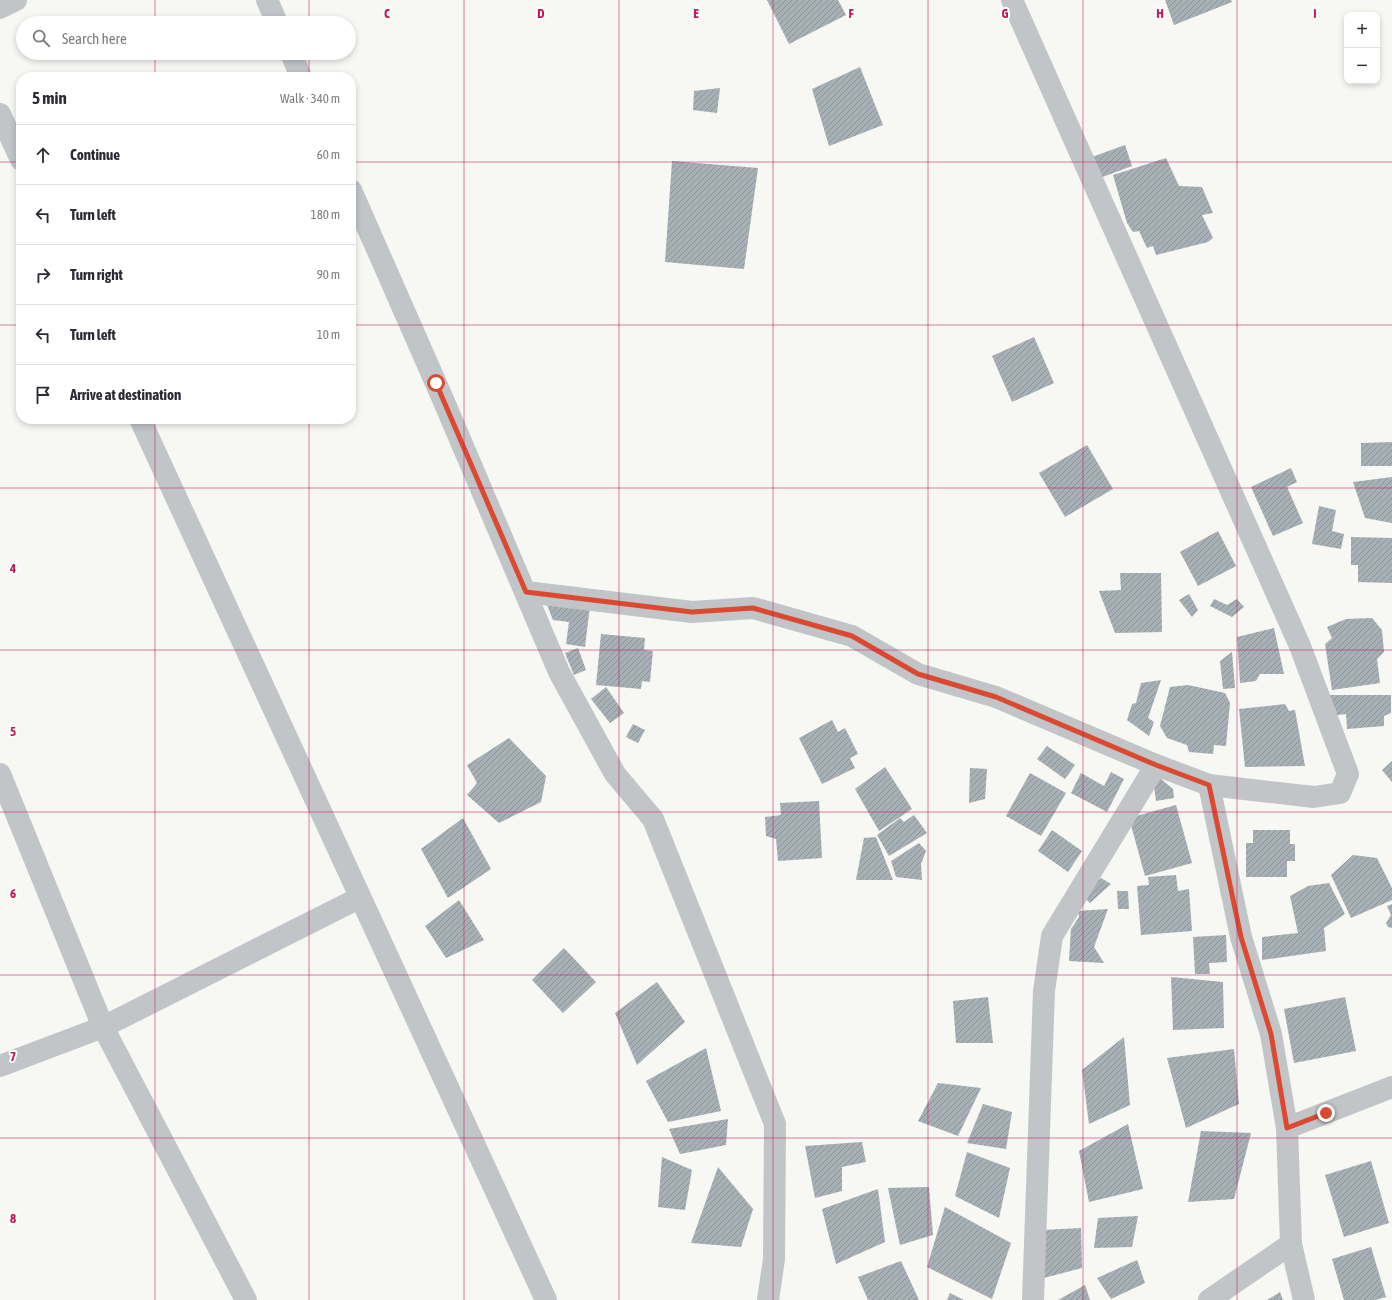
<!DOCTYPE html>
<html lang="en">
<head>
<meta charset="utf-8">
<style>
	body { margin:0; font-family:"Asap Condensed",sans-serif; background:#f2f2f3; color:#2b2b33 }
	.controls { position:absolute; right:12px; top:12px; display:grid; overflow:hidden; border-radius:8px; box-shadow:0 2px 6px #0003 }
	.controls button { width:36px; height:36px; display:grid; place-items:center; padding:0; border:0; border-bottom:1px solid #e1e1e2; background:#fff; color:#2b2b33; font:20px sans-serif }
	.stop { position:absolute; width:12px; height:12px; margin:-9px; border:3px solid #db4a30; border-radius:50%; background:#fff }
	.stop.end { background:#db4a30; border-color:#fff; box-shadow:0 1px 4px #0008 }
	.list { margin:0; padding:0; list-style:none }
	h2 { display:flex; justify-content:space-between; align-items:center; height:52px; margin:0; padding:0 16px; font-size:17px }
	h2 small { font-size:13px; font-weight:400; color:#7c7c81 }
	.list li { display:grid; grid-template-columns:26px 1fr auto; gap:12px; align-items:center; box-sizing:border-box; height:60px; padding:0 16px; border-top:1px solid #e1e1e2 }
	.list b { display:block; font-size:15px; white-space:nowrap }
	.list em { font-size:13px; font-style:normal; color:#7c7c81 }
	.icon { flex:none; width:22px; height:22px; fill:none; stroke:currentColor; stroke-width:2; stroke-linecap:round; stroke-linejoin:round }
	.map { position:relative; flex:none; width:1392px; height:1300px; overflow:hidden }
	.search { position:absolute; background:#fff; box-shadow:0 2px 6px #0003; left:16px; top:16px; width:340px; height:44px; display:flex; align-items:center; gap:10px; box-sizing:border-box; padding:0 14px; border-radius:22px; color:#7c7c81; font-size:15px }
	.panel { position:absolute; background:#fff; box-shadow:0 2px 6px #0003; left:16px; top:72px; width:340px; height:352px; border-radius:16px }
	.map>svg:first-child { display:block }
</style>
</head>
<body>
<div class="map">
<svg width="1392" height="1300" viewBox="0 0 1392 1300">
	<defs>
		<pattern id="building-hatch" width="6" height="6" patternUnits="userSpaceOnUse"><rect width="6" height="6" fill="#a7b0b5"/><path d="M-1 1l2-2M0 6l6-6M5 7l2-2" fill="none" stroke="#8c9499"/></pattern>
	</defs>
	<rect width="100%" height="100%" fill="#f7f7f4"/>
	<!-- building -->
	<g fill="url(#building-hatch)">
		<polygon points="767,0 838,0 846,15 789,44"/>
		<polygon points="1165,0 1231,0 1232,2 1174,25"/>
		<polygon points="860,67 883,125 829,146 812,89"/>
		<polygon points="720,88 717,113 693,110 694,91"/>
		<polygon points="1125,145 1132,166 1100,178 1092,157"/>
		<polygon points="1166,158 1179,186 1202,187 1213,213 1202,215 1213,238 1208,242 1156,255 1153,246 1147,248 1139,231 1133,232 1127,223 1113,175"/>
		<polygon points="672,161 758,168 744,269 665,262"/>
		<polygon points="1034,337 1054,383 1012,402 992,356"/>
		<polygon points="1392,442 1392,466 1361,466 1361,443"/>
		<polygon points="1087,445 1113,489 1065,517 1039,473"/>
		<polygon points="1291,468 1297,482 1287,487 1303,523 1273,536 1251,487"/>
		<polygon points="1392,477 1392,523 1365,518 1353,482"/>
		<polygon points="1319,506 1336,510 1332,531 1344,534 1341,549 1312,544"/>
		<polygon points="1218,531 1236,566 1198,586 1180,552"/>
		<polygon points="1351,537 1392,538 1392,583 1358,582 1358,565 1351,565"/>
		<polygon points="1120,573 1161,573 1162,632 1115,633 1099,591 1121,590"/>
		<polygon points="1189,594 1198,610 1192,617 1179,600"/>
		<polygon points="1214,599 1227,605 1237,599 1244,607 1232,617 1210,606"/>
		<polygon points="545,600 590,606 585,647 566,644 569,622 553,620"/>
		<polygon points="1372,618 1382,630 1384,652 1377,659 1380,683 1332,690 1325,644 1332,638 1327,627 1346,619"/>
		<polygon points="1274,628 1284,674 1260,674 1256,681 1240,683 1237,637"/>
		<polygon points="601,634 645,638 644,650 653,651 650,682 642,681 641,689 596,685"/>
		<polygon points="578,648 586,670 574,675 565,653"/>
		<polygon points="1232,652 1235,688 1223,689 1220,661"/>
		<polygon points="1161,680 1148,718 1154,722 1149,736 1127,720 1132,704 1136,703 1141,683"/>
		<polygon points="1188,685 1225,693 1230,703 1226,746 1214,745 1213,754 1189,752 1187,745 1167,738 1160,726 1170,687"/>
		<polygon points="606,687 624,713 610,723 591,699"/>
		<polygon points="1320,695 1391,695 1391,713 1384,716 1384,726 1347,729 1346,714 1330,716"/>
		<polygon points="1285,704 1289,711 1295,710 1305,766 1245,767 1239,709"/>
		<polygon points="832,720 838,732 845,728 858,754 850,758 855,768 822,784 799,738"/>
		<polygon points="633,724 645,730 638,743 626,737"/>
		<polygon points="509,738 546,776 541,802 499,823 467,795 477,783 467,765"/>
		<polygon points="1047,746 1075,765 1065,779 1037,759"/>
		<polygon points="1392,761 1392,782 1382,770"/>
		<polygon points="885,767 912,809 879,831 855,789"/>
		<polygon points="970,768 987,769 985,799 969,803"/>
		<polygon points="1111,772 1124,779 1107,812 1071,793 1081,773 1104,786"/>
		<polygon points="1030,773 1066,793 1041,836 1006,816"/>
		<polygon points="1160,778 1173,789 1174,798 1156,801 1154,786"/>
		<polygon points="819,801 822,858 778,861 776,839 766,836 765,817 781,815 780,803"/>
		<polygon points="1176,805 1192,863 1145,876 1129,818"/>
		<polygon points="914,815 927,833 889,856 877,835 900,818 904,822"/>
		<polygon points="463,818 491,869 448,898 421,849"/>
		<polygon points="1052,830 1082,851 1068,872 1038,851"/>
		<polygon points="1253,830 1290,830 1290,844 1295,844 1295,861 1287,861 1287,877 1246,877 1246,843 1253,843"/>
		<polygon points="876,837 893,880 856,880 864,838"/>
		<polygon points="919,843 926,851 921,864 922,880 896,877 891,861"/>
		<polygon points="1353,855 1377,858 1392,888 1392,900 1351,918 1331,875"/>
		<polygon points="1176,875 1178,891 1189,889 1192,931 1141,935 1137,886 1149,885 1148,877"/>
		<polygon points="1101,878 1111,884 1090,903 1082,895"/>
		<polygon points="1329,883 1345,914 1324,928 1326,951 1262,960 1262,937 1298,933 1290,896 1308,886"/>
		<polygon points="1117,891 1128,891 1129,909 1118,909"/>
		<polygon points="459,900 484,940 446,958 425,926"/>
		<polygon points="1392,904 1392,928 1388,927 1386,923 1391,915 1387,906"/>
		<polygon points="1108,909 1094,947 1104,963 1069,961 1071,929 1079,917 1078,911"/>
		<polygon points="1226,935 1227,962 1209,963 1210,974 1195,974 1193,937"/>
		<polygon points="564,948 596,982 563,1013 532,980"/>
		<polygon points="1171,977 1223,982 1224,1028 1173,1030"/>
		<polygon points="657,982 685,1022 637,1065 615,1013"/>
		<polygon points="988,997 993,1043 956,1043 953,1001"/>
		<polygon points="1345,997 1356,1051 1294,1063 1284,1009"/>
		<polygon points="1124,1037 1130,1105 1089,1124 1082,1070"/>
		<polygon points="706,1048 721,1111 668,1122 646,1081"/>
		<polygon points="1234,1049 1239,1104 1186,1128 1167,1058"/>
		<polygon points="938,1083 981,1088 958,1136 918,1121"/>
		<polygon points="983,1104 1012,1112 1006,1149 967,1143"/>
		<polygon points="728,1119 726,1145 680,1154 669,1129"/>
		<polygon points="1128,1124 1143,1189 1089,1202 1079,1151"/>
		<polygon points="1201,1131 1251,1133 1234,1199 1188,1202"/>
		<polygon points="862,1142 866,1162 842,1167 842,1191 815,1198 805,1146"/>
		<polygon points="967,1152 1010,1168 999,1218 955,1196"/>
		<polygon points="662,1157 692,1170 685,1210 658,1207"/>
		<polygon points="1371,1161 1389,1223 1344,1237 1325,1175"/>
		<polygon points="718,1167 753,1209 741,1247 691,1243"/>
		<polygon points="929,1187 933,1235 900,1245 888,1188"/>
		<polygon points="878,1189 885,1242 836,1264 822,1209"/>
		<polygon points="945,1207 1011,1243 992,1299 927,1267"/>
		<polygon points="1138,1216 1132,1247 1094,1248 1098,1218"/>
		<polygon points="1081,1228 1082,1268 1040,1279 1042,1230"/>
		<polygon points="1371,1247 1386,1297 1375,1300 1344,1300 1332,1259"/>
		<polygon points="1137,1260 1145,1283 1111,1299 1097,1278"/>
		<polygon points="901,1261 919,1300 868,1300 858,1277"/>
		<polygon points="1085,1285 1090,1300 1058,1300"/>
		<polygon points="1280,1292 1283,1300 1267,1300"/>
		<polygon points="950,1293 964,1300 947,1300"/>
	</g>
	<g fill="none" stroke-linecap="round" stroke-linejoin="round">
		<!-- street -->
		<g stroke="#c1c5c8" stroke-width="22">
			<polyline points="267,0 277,23"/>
			<polyline points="0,8 16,0"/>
			<polyline points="291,53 301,77"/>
			<polyline points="0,114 21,160"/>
			<polyline points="351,190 442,397 559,672 615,774 653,819 775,1124 774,1259 768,1300"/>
			<polyline points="140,419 546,1300"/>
			<polyline points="526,592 692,612 753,608 852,636 918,674 996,697 1156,765 1209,785 1314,797 1340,793 1348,774 1300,646 1012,0"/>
			<polyline points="0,774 103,1027 246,1300"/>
			<polyline points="1209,785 1241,937 1271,1034 1287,1128"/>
			<polyline points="0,1066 103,1027 359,898"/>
			<polyline points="1291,1244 1304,1300"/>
			<polyline points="1033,1300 1044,991 1052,936 1156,765"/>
			<polyline points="1209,1300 1291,1244 1287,1128 1392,1087"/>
		</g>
	</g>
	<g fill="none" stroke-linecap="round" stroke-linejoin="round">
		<!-- route -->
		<polyline stroke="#db4a30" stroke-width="5" points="436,383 526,592 692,612 753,608 838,632 852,636 918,674 996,697 1156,765 1209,785 1241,937 1271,1034 1287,1128 1326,1113"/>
	</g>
	<!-- grid -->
	<path fill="none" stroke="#c2185b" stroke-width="1" stroke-opacity="0.55" d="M155 0V23M309 0V23M464 0V1300M619 0V1300M773 0V1300M928 0V1300M1083 0V1300M1237 0V1300M155 53V77M309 53V77M0 162H21M351 162H1392M0 325H21M351 325H1392M155 419V1300M309 419V1300M0 488H1392M0 650H1392M0 812H1392M0 975H1392M0 1138H1392"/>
	<g font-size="13" text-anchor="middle" font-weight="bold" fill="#c2185b" stroke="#fff" stroke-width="4" stroke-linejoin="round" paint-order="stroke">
		<text x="387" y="18">C</text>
		<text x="541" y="18">D</text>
		<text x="696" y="18">E</text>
		<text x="851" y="18">F</text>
		<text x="1005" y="18">G</text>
		<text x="1160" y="18">H</text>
		<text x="1315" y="18">I</text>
		<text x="13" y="573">4</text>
		<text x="13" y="736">5</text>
		<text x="13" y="898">6</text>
		<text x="13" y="1061">7</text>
		<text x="13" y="1223">8</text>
	</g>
</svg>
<div class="controls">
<button>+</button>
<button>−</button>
</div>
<div class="stop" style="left:436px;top:383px"></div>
<div class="stop end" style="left:1326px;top:1113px"></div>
<div class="search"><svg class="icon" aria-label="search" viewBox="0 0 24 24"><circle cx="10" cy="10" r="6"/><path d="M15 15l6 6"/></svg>Search here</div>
<section class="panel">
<h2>5 min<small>Walk · 340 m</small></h2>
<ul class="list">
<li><svg class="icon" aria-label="ahead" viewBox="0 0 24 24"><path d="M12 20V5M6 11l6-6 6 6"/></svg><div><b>Continue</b></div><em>60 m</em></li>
<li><svg class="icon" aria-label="left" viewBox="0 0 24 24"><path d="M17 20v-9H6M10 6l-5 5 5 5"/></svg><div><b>Turn left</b></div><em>180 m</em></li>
<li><svg class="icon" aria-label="right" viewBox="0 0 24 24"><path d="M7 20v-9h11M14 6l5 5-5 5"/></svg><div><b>Turn right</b></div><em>90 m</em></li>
<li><svg class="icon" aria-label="left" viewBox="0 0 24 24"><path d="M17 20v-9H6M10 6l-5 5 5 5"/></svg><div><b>Turn left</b></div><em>10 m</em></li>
<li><svg class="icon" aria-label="arrive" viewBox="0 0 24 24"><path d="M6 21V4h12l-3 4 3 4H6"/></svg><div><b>Arrive at destination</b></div></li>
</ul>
</section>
</div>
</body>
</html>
